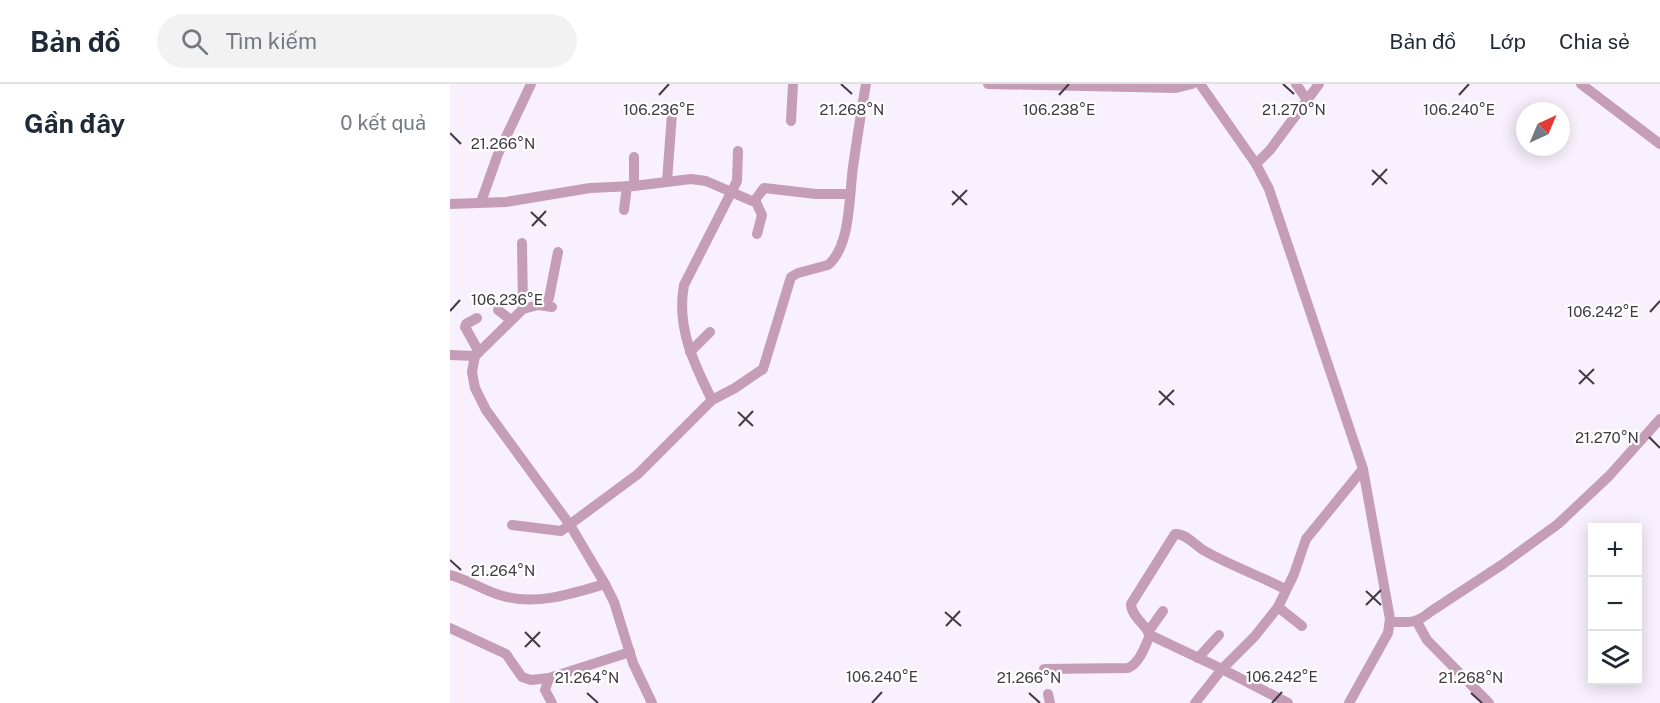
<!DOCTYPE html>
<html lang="vi">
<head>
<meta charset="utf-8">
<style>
	body { margin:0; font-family:"Public Sans",sans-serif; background:#f2f2f3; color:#1f2937 }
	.controls { position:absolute; right:18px; bottom:18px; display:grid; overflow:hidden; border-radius:0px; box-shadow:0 3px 15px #0003 }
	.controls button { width:54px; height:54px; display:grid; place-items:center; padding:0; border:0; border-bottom:2px solid #e0e1e3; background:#fff; color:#1f2937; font:30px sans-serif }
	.compass { position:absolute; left:1066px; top:18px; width:54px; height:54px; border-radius:50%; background:#fff; box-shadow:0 3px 15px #0003; rotate:44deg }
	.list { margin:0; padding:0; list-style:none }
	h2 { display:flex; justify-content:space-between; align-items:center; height:78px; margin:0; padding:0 24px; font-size:26px }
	h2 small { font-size:20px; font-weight:400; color:#747a83 }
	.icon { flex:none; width:33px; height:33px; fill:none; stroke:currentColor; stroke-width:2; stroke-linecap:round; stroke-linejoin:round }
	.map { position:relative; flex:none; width:1210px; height:619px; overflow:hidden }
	header { display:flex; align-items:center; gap:36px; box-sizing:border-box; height:84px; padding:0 30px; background:#fff; border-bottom:2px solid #e0e1e3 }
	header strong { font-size:28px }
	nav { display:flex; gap:33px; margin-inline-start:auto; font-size:21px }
	.search { width:420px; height:54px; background:#f2f2f3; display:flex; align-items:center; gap:15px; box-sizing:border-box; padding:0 21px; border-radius:33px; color:#747a83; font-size:22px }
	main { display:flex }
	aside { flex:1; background:#fff }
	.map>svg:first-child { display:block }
</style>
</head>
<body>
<header>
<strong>Bản đồ</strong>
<div class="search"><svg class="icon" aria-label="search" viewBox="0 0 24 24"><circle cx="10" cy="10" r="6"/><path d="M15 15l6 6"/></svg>Tìm kiếm</div>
<nav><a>Bản đồ</a><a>Lớp</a><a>Chia sẻ</a></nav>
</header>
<main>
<aside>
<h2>Gần đây<small>0 kết quả</small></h2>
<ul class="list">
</ul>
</aside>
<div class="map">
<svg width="1210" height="619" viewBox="0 0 1210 619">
	<rect width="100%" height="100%" fill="#f9f0fe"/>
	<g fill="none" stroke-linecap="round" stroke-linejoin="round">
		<!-- minor -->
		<g stroke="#c69db6" stroke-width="10">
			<polyline points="538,0 726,4 742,0"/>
			<polyline points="750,0 806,80 819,105 913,385 940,535 938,549 899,619"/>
			<polyline points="846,0 857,16"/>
			<polyline points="1131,0 1210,60"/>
			<polyline points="341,37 343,0"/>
			<polyline points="184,73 184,102"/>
			<polyline points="806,80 820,66 869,0"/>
			<polyline points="217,97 222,30"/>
			<polyline points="305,116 312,131 307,150"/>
			<polyline points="31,118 48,70 81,0"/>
			<polyline points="0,120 56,118 140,104 184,102 241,95 256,97 302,117 305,116 314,104 366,110 399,110"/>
			<polyline points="174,126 177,102"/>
			<polyline points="72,159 73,225"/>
			<polyline points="95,221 99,214 108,168"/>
			<polyline points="102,223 88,221 73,225 25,272 22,288 25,304 36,326 120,441 155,500 164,518 183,579 202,619"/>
			<polyline points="48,226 61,236"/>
			<polyline points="27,234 16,240 15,243 29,268"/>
			<polyline points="240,268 260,248"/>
			<polyline points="0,271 25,272"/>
			<path d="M262 316C244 280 226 243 234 201L287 97 288 67"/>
			<path d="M62 441 111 447 188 390 262 316 285 304 313 285 341 193 348 189 378 181C401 162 399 111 403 83 407 55 411 28 416 0"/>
			<path d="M0 491C20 496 37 509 57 513 89 521 124 509 155 500"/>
			<polyline points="828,523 852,542"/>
			<path d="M941 538C959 538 966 540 980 528L1053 480 1108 440 1159 392 1210 335"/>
			<polyline points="967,538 977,556 1039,619"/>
			<polyline points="0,544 56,570 72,593 81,596 99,594 180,568"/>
			<polyline points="698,548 713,527"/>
			<path d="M700 551C695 540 681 532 681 520L725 450C735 449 744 460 753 466 779 481 808 491 835 505"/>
			<polyline points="748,574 769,551"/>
			<path d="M594 585 678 584C690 579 695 562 700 551L772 585 805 552 828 523 844 490 856 455 913 385"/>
			<polyline points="99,594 95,606 102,619"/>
			<polyline points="598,610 600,619"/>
			<polyline points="745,619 772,585 838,619"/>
		</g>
	</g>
	<!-- ticks -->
	<path fill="none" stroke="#403a43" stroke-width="2" d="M391 0 402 10M833 0 844 10M209 11 219 0M609 11 619 0M1009 11 1019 0M0 49 11 60M922 86 937 100M922 101 937 85M502 107 517 121M502 121 517 106M81 128 96 142M82 142 96 127M0 227 10 216M1200 228 1210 217M1129 286 1144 300M1129 300 1144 285M709 307 724 321M709 321 724 306M288 328 303 342M289 342 303 327M1199 353 1210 364M0 476 11 486M916 507 931 521M916 521 931 506M495 528 511 542M496 542 510 527M75 548 90 563M75 563 90 548M137 609 148 619M579 609 590 619M1021 609 1032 619M422 619 432 608M822 619 832 608"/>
	<g font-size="15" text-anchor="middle" fill="#403a43" stroke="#fff" stroke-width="4.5" stroke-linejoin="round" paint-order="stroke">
		<text x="402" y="31">21.268°N</text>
		<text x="844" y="31">21.270°N</text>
		<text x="209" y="31">106.236°E</text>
		<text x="609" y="31">106.238°E</text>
		<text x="1009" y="31">106.240°E</text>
		<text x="53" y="65">21.266°N</text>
		<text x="57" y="221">106.236°E</text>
		<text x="1153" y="233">106.242°E</text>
		<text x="1157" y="359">21.270°N</text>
		<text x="53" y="492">21.264°N</text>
		<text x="432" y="598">106.240°E</text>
		<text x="832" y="598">106.242°E</text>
		<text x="137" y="599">21.264°N</text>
		<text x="579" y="599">21.266°N</text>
		<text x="1021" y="599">21.268°N</text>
	</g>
</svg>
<div class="controls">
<button>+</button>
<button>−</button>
<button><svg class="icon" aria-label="layers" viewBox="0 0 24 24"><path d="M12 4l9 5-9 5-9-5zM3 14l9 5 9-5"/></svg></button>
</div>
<svg class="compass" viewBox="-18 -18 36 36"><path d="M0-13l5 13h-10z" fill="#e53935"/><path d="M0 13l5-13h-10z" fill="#747a83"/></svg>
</div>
</main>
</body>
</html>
